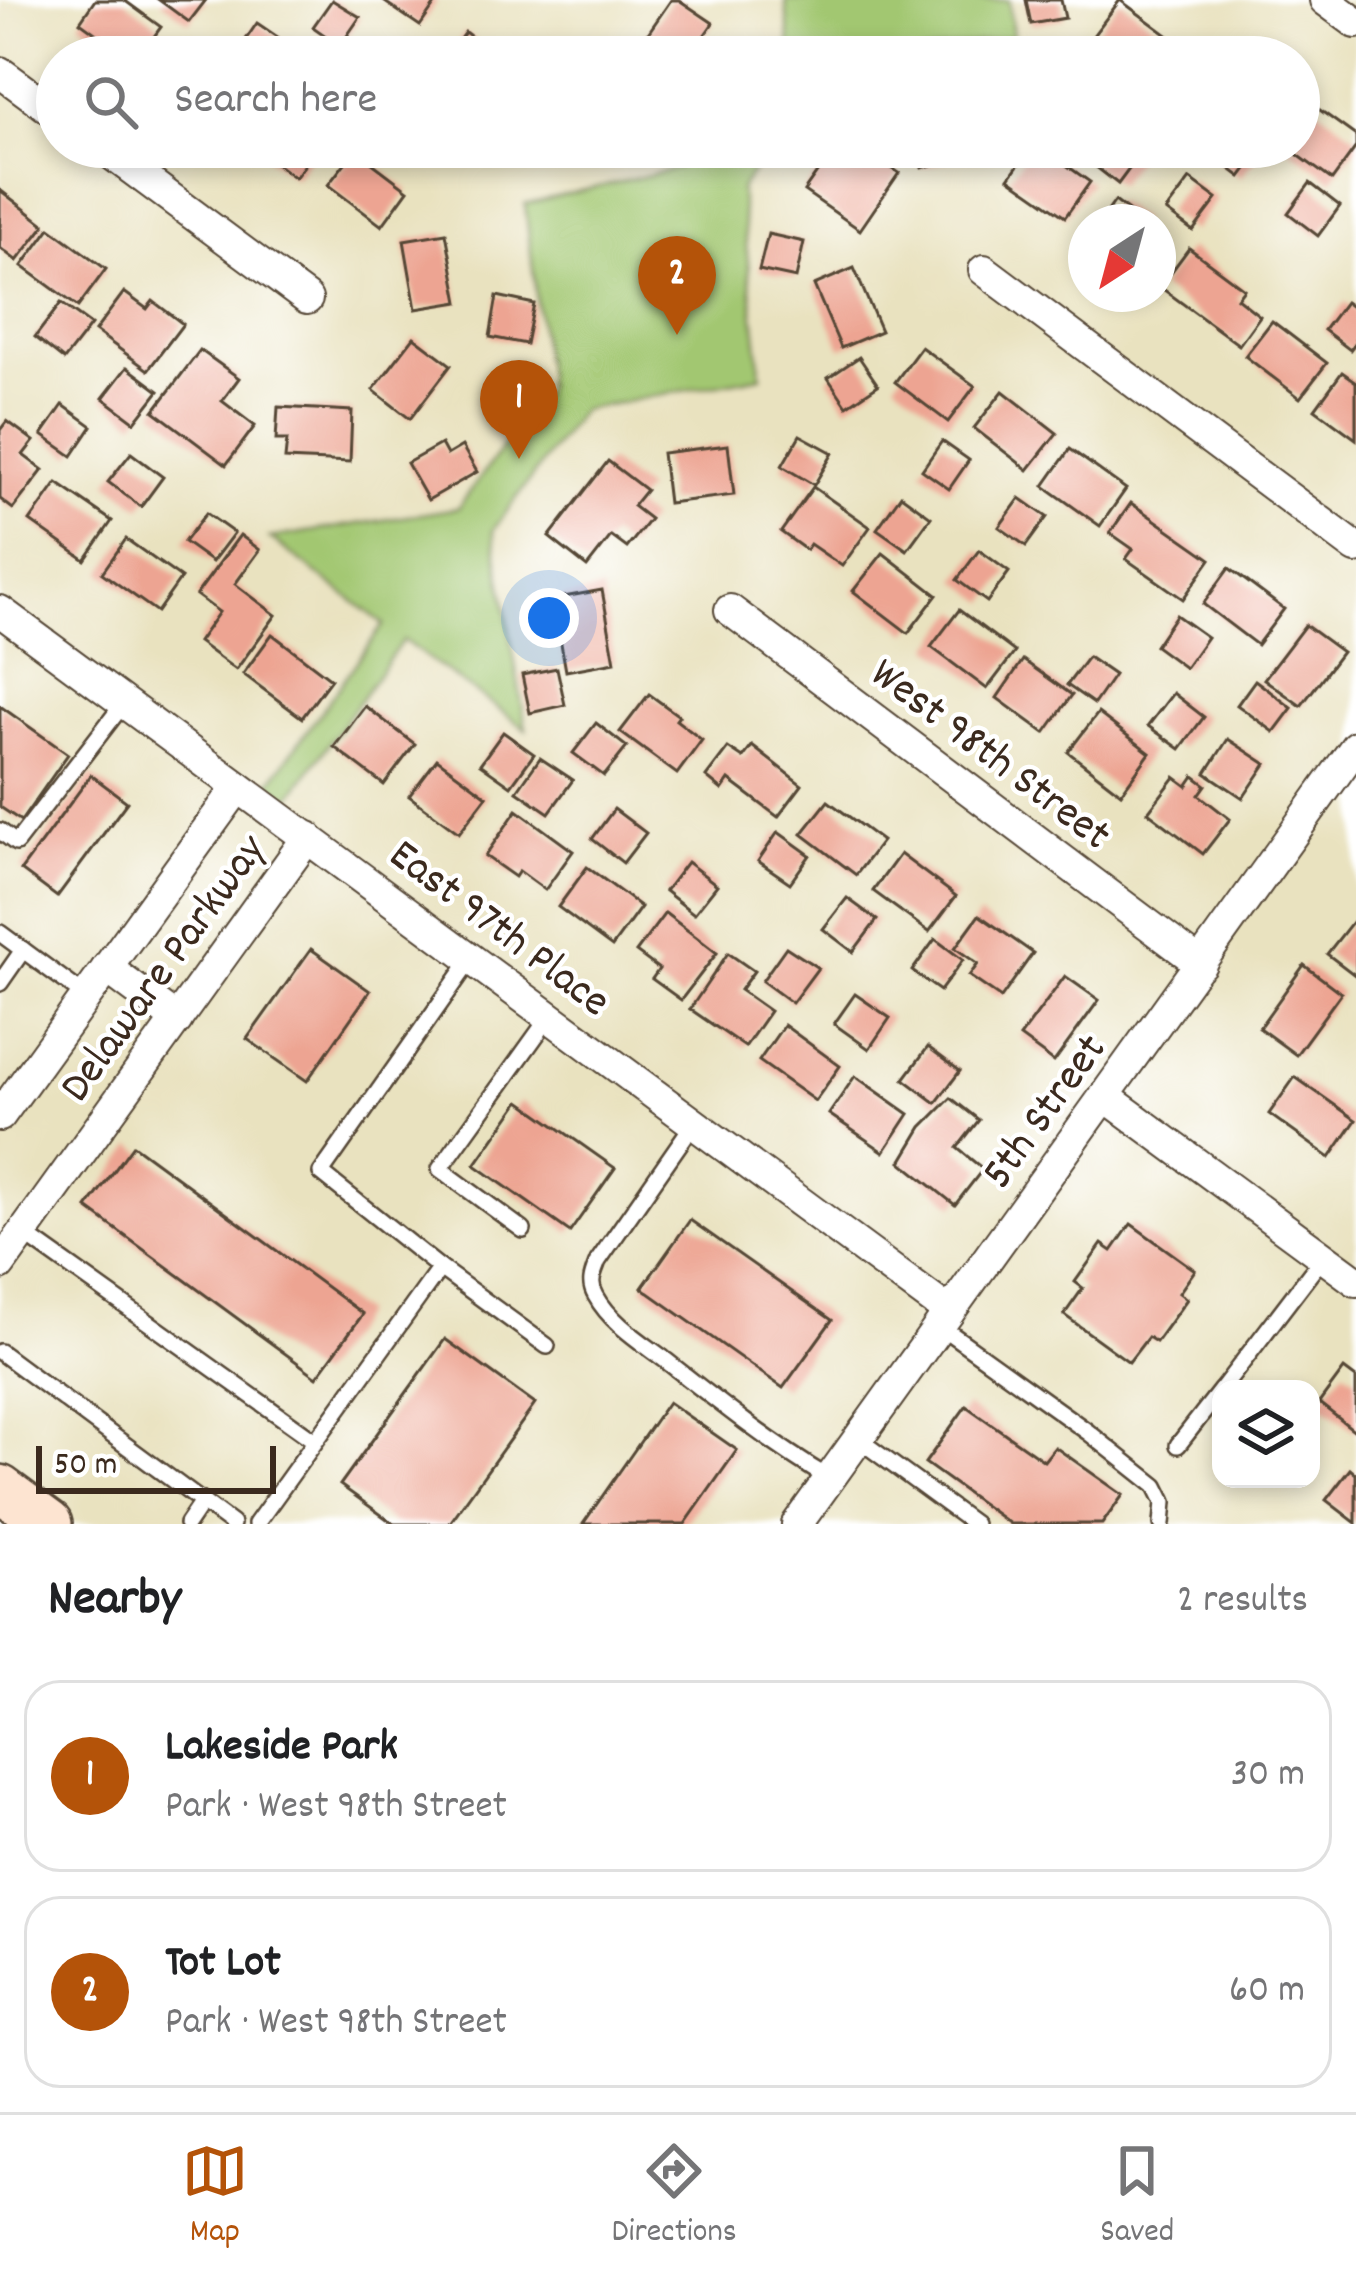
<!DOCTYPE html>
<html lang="en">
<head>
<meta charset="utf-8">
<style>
	body { margin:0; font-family:Dekko,sans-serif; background:#f6f6f6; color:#202124 }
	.controls { position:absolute; right:36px; bottom:36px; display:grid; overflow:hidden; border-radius:24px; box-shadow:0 6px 18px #0003 }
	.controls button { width:108px; height:108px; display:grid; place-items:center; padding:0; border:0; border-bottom:3px solid #e0e0e0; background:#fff; color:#202124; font:60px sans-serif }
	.compass { position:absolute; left:1068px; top:204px; width:108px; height:108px; border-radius:50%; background:#fff; box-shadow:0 6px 18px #0003; rotate:216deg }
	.scale { position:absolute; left:36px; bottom:30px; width:240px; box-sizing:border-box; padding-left:12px; border:6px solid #3b2a1e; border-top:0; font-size:33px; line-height:42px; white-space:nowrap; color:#3b2a1e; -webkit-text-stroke:9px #fff; paint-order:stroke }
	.you { position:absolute; left:549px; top:618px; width:42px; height:42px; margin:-30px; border:9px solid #fff; border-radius:50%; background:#1a73e8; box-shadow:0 0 0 18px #1a73e833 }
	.badge { display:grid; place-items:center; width:78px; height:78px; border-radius:50%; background:#b45309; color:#fff; font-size:39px; font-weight:700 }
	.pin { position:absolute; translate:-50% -99px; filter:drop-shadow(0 3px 6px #0008) }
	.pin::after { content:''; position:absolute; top:63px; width:42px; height:36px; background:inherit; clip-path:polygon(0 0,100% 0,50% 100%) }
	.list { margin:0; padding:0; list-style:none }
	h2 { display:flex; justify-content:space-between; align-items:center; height:156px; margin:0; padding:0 48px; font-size:51px }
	h2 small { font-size:39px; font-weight:400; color:#757577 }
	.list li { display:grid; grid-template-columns:78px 1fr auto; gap:36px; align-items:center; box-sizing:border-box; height:192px; margin:0 24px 24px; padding:0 24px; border:3px solid #e0e0e0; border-radius:36px }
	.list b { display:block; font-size:45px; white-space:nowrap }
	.list p { margin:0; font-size:39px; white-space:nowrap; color:#757577 }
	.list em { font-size:39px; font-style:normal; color:#757577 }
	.icon { flex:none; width:66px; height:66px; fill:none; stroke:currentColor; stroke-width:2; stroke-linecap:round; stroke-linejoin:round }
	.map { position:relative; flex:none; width:1356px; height:1524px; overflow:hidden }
	.search { position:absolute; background:#fff; box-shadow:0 6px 18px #0003; left:36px; right:36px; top:36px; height:132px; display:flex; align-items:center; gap:30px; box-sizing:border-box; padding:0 42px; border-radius:66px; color:#757577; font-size:45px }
	.sheet { height:588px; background:#fff }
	nav { display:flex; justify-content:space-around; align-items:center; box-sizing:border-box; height:168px; border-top:3px solid #e0e0e0; background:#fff; font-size:33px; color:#757577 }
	nav a { display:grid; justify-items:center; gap:6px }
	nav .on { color:#b45309 }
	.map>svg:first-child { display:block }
</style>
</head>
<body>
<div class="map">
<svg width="1356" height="1524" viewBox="0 0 1356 1524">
	<rect width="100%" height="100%" fill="#fff"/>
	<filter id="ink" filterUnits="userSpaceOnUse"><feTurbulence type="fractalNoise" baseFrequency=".00833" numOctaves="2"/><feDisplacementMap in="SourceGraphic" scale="24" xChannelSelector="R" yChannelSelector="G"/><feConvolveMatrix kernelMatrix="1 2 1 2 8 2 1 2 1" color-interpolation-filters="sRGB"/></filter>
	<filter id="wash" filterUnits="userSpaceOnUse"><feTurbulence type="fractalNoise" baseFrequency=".004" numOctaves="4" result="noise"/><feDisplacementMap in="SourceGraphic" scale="48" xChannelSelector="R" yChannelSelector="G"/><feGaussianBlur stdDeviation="2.7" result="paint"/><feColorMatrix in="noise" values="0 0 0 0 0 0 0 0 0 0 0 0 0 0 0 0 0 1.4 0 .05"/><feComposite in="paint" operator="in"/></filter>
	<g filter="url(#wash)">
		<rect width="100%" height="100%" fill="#e9e2bf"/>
		<!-- green -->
		<g fill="#a2c771" stroke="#6e7848" stroke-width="3">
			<polygon points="785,0 1009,0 1013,36 901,57 780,57 790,42"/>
			<polygon points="715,147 770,147 740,190 761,376 581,410 493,530 526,729 403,640 289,799 269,784 384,624 270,538 458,508 547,387 525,204 679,168 676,161 707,158"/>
		</g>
		<g id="blocks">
			<!-- building -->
			<g fill="#eda492">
				<polygon points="95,0 124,0 161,27 139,57 128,57 80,22"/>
				<polygon points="159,0 206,0 189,22"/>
				<polygon points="332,0 360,17 340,46 313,27"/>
				<polygon points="382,0 438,0 420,26"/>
				<polygon points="671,0 679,0 713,23 689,57 636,57 633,55"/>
				<polygon points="1026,0 1061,0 1065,18 1031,24"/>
				<polygon points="1120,0 1174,40 1160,57 1118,57 1092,37"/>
				<polygon points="257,23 291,46 283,57 234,57"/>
				<polygon points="465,32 497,57 446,57"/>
				<polygon points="1306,100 1356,136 1356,147 1332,180 1287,147 1299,147 1299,110"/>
				<polygon points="253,147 318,147 295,178"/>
				<polygon points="522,147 561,147 560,165 521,163"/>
				<polygon points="835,147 861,147 899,173 860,230 804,191"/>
				<polygon points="916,147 992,147 992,148 922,168"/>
				<polygon points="1031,147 1041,147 1090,182 1065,217 1009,178"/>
				<polygon points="1103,147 1134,147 1141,153 1118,184 1091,163"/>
				<polygon points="1219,147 1259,147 1262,149 1241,177 1213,156"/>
				<polygon points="355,150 408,190 382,226 328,185"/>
				<polygon points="1190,179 1217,199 1193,231 1166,211"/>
				<polygon points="1310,183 1340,206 1318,236 1288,213"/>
				<polygon points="0,190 45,225 17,261 0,248"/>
				<polygon points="1115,201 1143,222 1100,222"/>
				<polygon points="50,228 106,269 78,307 22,266"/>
				<polygon points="446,233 459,302 416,309 404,240"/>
				<polygon points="768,234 804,242 796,278 759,270"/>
				<polygon points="1189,248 1244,289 1237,298 1260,316 1239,345 1160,287"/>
				<polygon points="854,268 881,331 841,348 814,285"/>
				<polygon points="124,292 147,309 153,301 183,324 148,370 95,331"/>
				<polygon points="497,296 534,304 526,344 490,337"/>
				<polygon points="1345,302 1356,310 1356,342 1350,350 1324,330"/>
				<polygon points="61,303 91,325 64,360 35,337"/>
				<polygon points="1272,321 1327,363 1300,398 1245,356"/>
				<polygon points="414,337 451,365 410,419 373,390"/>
				<polygon points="921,347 975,386 948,422 895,382"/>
				<polygon points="200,350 239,378 222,401 255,426 226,465 154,411"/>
				<polygon points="859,357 878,385 847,406 828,378"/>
				<polygon points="127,367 159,391 135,422 103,398"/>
				<polygon points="1342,372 1356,382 1356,439 1315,409"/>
				<polygon points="1003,391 1057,433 1028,470 974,428"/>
				<polygon points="63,405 92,426 72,456 42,435"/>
				<polygon points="278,407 352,411 350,462 285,459 287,440 276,440"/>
				<polygon points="7,421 34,441 23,455 43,470 13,509 0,499 0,430"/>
				<polygon points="800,435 833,453 814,485 782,466"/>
				<polygon points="942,441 969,460 949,489 922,470"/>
				<polygon points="441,444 447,455 462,446 477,472 428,500 407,463"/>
				<polygon points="728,445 734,495 668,503 662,453"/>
				<polygon points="1070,449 1126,489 1100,526 1044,486"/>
				<polygon points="131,453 163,477 141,507 108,482"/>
				<polygon points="608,461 646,490 633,506 650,519 627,548 611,536 587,567 549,537"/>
				<polygon points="57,483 112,521 85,560 30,521"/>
				<polygon points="813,487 870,527 842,566 810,544 806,550 781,532"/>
				<polygon points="901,495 931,517 907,550 877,529"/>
				<polygon points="1020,498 1047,517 1026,546 999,527"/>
				<polygon points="1131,503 1211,559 1183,599 1126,559 1133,549 1110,533"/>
				<polygon points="206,513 234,533 212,562 184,542"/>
				<polygon points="240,535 260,550 235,584 276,615 236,670 198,642 219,612 196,595"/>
				<polygon points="126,539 181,578 157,612 102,573"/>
				<polygon points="979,550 1009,572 987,602 957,580"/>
				<polygon points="883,553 937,595 908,633 853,591"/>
				<polygon points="1229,568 1284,609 1257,645 1203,604"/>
				<polygon points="602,590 615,662 566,671 553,599"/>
				<polygon points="959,610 1015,652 987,689 931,647"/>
				<polygon points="1176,615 1207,637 1185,668 1155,646"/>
				<polygon points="1305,625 1342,652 1301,706 1264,679"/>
				<polygon points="272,634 331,679 302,718 243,674"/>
				<polygon points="1088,657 1114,675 1094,704 1067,685"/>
				<polygon points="1023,660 1072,695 1045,733 997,698"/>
				<polygon points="557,668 565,705 530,713 522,675"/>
				<polygon points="1255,680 1292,708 1274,732 1237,705"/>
				<polygon points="1173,693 1204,717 1180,749 1148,726"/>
				<polygon points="649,694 679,716 676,720 702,740 677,774 620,732"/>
				<polygon points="0,706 68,754 21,821 0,807"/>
				<polygon points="365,706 415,744 384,785 334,747"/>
				<polygon points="1098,713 1150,753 1121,793 1068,752"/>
				<polygon points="596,723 627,747 604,776 573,753"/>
				<polygon points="503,732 534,754 511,786 480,764"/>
				<polygon points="1228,739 1266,764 1243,798 1206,773"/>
				<polygon points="752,746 802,785 778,817 729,780 722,790 706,777 728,748 743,758"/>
				<polygon points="540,758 573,780 549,813 517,791"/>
				<polygon points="437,759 487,796 459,833 409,796"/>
				<polygon points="91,775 127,802 57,897 21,870"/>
				<polygon points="1194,776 1206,785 1199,795 1230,819 1203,854 1148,812 1175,777 1187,786"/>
				<polygon points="828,801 882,841 856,875 802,834"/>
				<polygon points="614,809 646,833 623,863 592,839"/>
				<polygon points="517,810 573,851 545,890 519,871 515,877 485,856"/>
				<polygon points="778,832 810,855 790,883 758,861"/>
				<polygon points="900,854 956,896 929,932 873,891"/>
				<polygon points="687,862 717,885 694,914 665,891"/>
				<polygon points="587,867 641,907 612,947 558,907"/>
				<polygon points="847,898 877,920 853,952 823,929"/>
				<polygon points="665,913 717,953 681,1000 652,979 659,969 636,952"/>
				<polygon points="979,915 1033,953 1001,998 969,976 978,964 955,948"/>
				<polygon points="1352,922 1356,925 1356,976 1327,954"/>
				<polygon points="935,939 963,960 940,991 912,971"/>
				<polygon points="786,947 818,968 792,1003 762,981"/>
				<polygon points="311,949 370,991 307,1081 247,1039"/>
				<polygon points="728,953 754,971 740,990 770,1011 745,1047 690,1009"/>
				<polygon points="1304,965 1341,993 1296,1055 1259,1028"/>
				<polygon points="1065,976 1099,1000 1054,1062 1020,1037"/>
				<polygon points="855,994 890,1018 869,1049 834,1024"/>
				<polygon points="784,1025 840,1066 815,1101 759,1061"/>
				<polygon points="928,1047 960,1071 936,1103 904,1079"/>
				<polygon points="855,1076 909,1114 884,1152 829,1114"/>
				<polygon points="1295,1077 1356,1120 1330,1158 1269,1114"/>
				<polygon points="951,1098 979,1120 957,1148 983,1169 955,1205 901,1162 922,1127"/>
				<polygon points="520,1101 615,1168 570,1232 475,1165"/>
				<polygon points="133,1145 363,1314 317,1377 87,1208"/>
				<polygon points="690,1220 832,1320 783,1388 642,1288"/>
				<polygon points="1131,1224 1195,1270 1179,1293 1187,1299 1156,1342 1148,1337 1129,1362 1064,1315 1083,1288 1075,1282 1102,1244 1112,1251"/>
				<polygon points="445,1339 535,1404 449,1524 394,1524 340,1485"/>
				<polygon points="1344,1369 1356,1378 1356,1432 1319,1403"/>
				<polygon points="668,1402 737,1450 685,1524 583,1524"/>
				<polygon points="966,1406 1044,1461 1055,1447 1123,1495 1102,1524 1010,1524 925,1463"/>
				<polygon points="1350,1469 1356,1474 1356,1523 1326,1500"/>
			</g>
		</g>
	</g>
	<g filter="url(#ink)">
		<use href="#blocks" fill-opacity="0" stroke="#554636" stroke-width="3"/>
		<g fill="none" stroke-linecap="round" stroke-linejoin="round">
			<defs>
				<g id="service">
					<polyline points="0,831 16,843 124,703"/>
					<polyline points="0,933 87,997"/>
					<polyline points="0,983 23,950"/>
					<path d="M694 1123 598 1261C593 1274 588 1283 596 1296 610 1322 640 1341 664 1359 717 1401 771 1444 830 1479"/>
					<polyline points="523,1230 440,1169 550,1016"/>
					<polyline points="23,1233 315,1441"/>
					<polyline points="440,1268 547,1346"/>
					<polyline points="940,1326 1088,1432 1156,1486 1164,1502 1162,1524"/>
					<polyline points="0,1352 232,1524"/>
					<polyline points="1222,1389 1323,1257"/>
					<polyline points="858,1439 974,1524"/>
					<polyline points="1178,1445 1221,1390"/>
					<polyline points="187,1524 202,1502"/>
					<polyline points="256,1524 440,1268 321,1173 472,958"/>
				</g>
				<g id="minor">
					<polyline points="1325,0 1356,23"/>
					<polyline points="0,72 57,114"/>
					<polyline points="102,147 307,299"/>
					<polyline points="984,270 1356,548"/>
					<polyline points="730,610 1201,964"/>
					<polyline points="0,611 949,1312"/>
					<polyline points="107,968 177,1020"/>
					<polyline points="1106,1097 1356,1281"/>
					<polyline points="0,1116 238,787"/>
					<polyline points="0,1265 308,837"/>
					<polyline points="797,1524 1356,746"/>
				</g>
				<polyline id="secondary" points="0,1488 49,1524"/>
			</defs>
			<!-- service casing -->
			<use href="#service" stroke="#554636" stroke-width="20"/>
			<!-- minor casing -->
			<use href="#minor" stroke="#554636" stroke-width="34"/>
			<!-- secondary casing -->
			<use href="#secondary" stroke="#554636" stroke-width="50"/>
			<!-- service -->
			<use href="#service" stroke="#fff" stroke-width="15"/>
			<!-- minor -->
			<use href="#minor" stroke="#fff" stroke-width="30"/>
			<!-- secondary -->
			<use href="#secondary" stroke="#fde4d1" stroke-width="45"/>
		</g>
	</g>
	<g text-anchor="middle" stroke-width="9" stroke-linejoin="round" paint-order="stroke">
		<!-- street labels -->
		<g font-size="45" fill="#3b2a1e" stroke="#fff">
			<text transform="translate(993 751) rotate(37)" y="16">West 98th Street</text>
			<text transform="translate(502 925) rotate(37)" y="16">East 97th Place</text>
			<text transform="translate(160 966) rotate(-54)" y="16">Delaware Parkway</text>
			<text transform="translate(1041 1109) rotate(-54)" y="16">5th Street</text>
		</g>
	</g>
</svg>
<div class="controls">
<button><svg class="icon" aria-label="layers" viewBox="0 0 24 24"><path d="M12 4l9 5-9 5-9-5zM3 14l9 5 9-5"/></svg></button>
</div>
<svg class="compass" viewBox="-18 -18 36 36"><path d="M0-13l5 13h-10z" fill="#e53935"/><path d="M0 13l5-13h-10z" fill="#757577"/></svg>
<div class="scale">50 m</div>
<div class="you"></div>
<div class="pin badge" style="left:519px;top:459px">1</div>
<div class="pin badge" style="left:677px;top:335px">2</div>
<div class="search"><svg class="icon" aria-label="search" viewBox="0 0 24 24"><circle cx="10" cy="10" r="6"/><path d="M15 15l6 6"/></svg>Search here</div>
</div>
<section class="sheet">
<h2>Nearby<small>2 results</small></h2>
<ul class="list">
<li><span class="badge">1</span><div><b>Lakeside Park</b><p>Park · West 98th Street</p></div><em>30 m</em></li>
<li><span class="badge">2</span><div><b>Tot Lot</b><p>Park · West 98th Street</p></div><em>60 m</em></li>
</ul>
</section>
<nav>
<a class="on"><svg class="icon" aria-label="map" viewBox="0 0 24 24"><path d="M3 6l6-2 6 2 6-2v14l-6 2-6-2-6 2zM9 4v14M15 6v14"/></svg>Map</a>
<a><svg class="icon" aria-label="directions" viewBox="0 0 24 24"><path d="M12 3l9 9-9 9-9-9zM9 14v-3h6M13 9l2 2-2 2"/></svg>Directions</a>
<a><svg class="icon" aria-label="saved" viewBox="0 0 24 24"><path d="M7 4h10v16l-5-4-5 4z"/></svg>Saved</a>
</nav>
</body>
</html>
